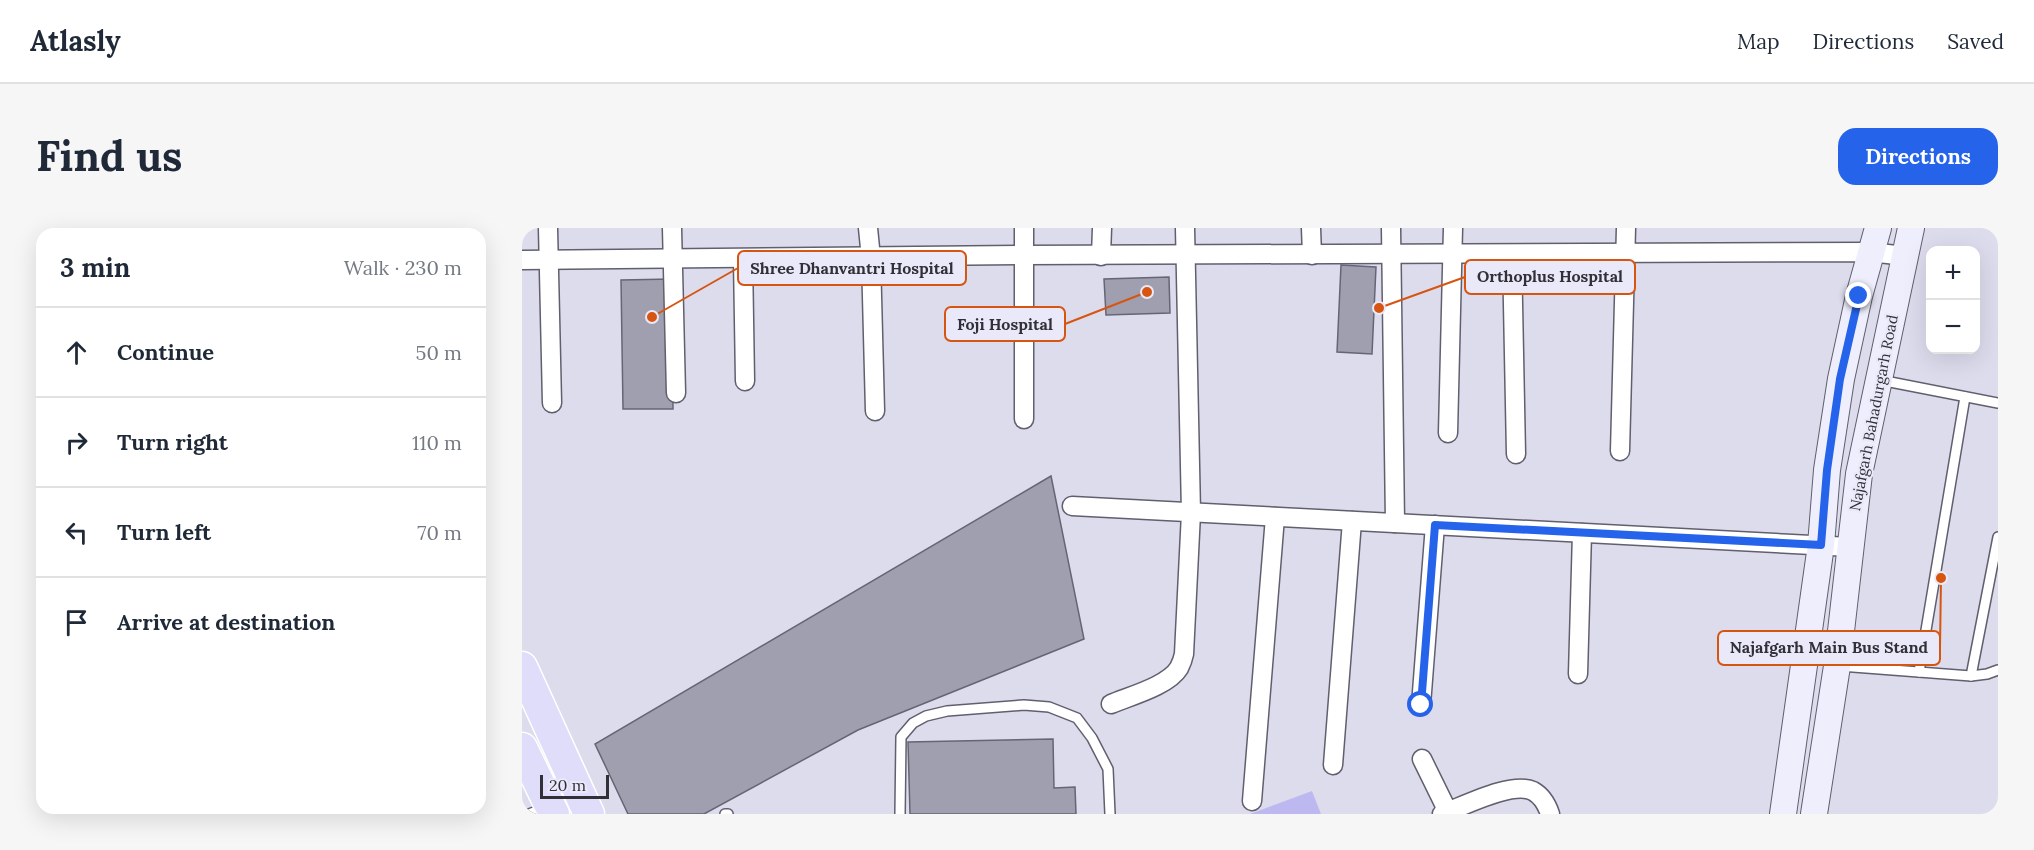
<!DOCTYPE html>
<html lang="en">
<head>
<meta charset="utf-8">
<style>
	body { margin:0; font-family:Lora,serif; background:#f6f6f7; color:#1f2937 }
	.controls { position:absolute; right:18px; top:18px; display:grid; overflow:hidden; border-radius:12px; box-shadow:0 6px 24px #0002 }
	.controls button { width:54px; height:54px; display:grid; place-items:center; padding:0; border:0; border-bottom:2px solid #e0e1e3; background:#fff; color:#1f2937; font:30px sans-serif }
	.scale { position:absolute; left:18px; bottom:15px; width:69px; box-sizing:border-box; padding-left:6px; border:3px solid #313037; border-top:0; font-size:16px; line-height:21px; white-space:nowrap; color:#313037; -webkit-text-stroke:4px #eae9fa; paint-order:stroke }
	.stop { position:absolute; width:18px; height:18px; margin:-14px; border:4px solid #2563eb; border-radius:50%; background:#fff }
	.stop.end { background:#2563eb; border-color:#fff; box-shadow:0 2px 6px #0008 }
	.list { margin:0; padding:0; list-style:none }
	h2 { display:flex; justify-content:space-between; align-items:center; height:78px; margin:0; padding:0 24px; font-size:26px }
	h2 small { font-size:20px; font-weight:400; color:#747a83 }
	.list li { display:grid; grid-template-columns:39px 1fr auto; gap:18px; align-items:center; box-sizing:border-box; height:90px; padding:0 24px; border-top:2px solid #e0e1e3 }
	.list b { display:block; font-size:22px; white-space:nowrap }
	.list em { font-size:20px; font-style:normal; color:#747a83 }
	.icon { flex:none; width:33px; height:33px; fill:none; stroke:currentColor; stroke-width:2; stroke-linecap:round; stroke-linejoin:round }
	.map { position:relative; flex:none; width:1476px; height:586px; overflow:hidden; border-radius:18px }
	header { display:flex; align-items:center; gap:36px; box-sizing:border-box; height:84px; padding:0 30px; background:#fff; border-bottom:2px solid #e0e1e3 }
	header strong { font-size:28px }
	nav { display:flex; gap:33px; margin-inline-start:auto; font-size:21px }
	.intro { display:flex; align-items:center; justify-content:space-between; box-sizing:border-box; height:144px; padding:0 36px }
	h1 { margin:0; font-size:42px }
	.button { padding:15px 27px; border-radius:18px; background:#2563eb; color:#fff; font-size:21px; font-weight:700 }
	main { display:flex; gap:36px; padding:0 36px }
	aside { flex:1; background:#fff; border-radius:18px; box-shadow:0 6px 24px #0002 }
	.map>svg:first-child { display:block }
</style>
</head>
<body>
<header>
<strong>Atlasly</strong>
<nav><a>Map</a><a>Directions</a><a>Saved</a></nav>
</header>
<div class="intro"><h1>Find us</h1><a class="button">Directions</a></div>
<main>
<aside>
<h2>3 min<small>Walk · 230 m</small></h2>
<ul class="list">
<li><svg class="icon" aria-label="ahead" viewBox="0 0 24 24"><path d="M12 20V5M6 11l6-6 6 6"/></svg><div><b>Continue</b></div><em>50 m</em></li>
<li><svg class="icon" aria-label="right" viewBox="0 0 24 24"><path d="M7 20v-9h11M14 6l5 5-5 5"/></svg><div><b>Turn right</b></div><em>110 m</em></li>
<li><svg class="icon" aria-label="left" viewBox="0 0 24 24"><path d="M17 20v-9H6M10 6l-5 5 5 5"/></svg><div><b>Turn left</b></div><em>70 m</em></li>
<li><svg class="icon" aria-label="arrive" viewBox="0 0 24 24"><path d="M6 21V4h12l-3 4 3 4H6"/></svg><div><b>Arrive at destination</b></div></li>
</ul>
</aside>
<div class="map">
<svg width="1476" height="586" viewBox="0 0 1476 586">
	<rect width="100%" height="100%" fill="#dddced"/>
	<!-- green -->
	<polygon fill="#bdb8f0" points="790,563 799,586 728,586"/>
	<!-- building -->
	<g fill="#a09faf" stroke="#666573" stroke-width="1.5">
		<polygon points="819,37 854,39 850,126 815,124"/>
		<polygon points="647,49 648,85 584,87 582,51"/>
		<polygon points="150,51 151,181 101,181 99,52"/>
		<polygon points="529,248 562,411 336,502 182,586 106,586 73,516"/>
		<polygon points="531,511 532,560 553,559 554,586 388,586 386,514"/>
	</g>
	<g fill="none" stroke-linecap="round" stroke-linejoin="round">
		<defs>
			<g id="service">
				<polyline points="1358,152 1476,175"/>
				<polyline points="1318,438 1449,448 1465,446 1476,442"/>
				<polyline points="1397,444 1443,169"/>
				<polyline points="1449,448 1476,309"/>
				<polyline points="7,586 25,579"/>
				<polyline points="203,586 206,586"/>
				<polyline points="378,586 379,509 391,495 404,488 425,483 502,477 527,479 555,490 570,510 586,541 588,586"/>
			</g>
			<g id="minor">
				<polyline points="26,0 30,175"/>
				<polyline points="150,0 154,165"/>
				<polyline points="346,0 349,30 353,183"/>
				<polyline points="789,0 790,27"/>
				<polyline points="869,0 873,295"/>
				<polyline points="990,26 994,226"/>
				<polyline points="579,28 580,0"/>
				<polyline points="221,31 223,153"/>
				<polyline points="0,32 503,27 1348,24 1383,28"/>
				<polyline points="502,191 502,0"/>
				<polyline points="926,205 931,0"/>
				<polyline points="1098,223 1104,0"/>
				<polyline points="550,278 1328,319"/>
				<polyline points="1056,446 1060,305"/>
				<path d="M589 476C608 468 646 458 657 440 659 436 661 431 662 426L669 285 663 0"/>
				<polyline points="899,477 913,297"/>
				<polyline points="900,531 927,586"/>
				<polyline points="811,537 830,293"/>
				<polyline points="730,573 753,289"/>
				<path d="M920 586C942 578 990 553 1011 563 1020 568 1025 577 1028 586"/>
			</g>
			<g id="secondary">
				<polyline points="1261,586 1299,317 1305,242 1319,151 1337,68 1356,0"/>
				<polyline points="1292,586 1315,438 1337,246 1389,0"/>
			</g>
			<g id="primary">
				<polyline points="0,439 67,586"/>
				<polyline points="0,520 32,586"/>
			</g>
		</defs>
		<!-- service casing -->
		<use href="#service" stroke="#605f6d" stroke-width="12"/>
		<!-- minor casing -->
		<use href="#minor" stroke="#605f6d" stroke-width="21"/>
		<!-- secondary casing -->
		<use href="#secondary" stroke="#605f6d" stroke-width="28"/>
		<!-- primary casing -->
		<use href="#primary" stroke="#fff" stroke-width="33"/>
		<!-- service -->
		<use href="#service" stroke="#fff" stroke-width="9"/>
		<!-- minor -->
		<use href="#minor" stroke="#fff" stroke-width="18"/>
		<!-- secondary -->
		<use href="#secondary" stroke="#efeefc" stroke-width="26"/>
		<!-- primary -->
		<use href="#primary" stroke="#dfddfa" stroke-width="30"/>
	</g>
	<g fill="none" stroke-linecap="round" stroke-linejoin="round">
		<!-- route -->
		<polyline stroke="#2563eb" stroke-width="8" points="899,477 913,297 1299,317 1305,242 1318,151 1337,68"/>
	</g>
	<g text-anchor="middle" stroke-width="4.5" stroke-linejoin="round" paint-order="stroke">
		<!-- street labels -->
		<g font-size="15" fill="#313037" stroke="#eae9fa">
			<text transform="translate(1352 185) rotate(-79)" y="5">Najafgarh Bahadurgarh Road</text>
		</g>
	</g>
	<!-- callouts -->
	<path fill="none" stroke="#d65510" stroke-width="2" d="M130 89L216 40M857 80L943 49M625 64L543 96M1419 350L1418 420"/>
	<g fill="#d65510" stroke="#eae9fa" stroke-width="2">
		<circle cx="130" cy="89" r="6"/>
		<circle cx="857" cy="80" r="6"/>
		<circle cx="625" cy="64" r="6"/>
		<circle cx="1419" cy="350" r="6"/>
	</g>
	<g fill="#eae9fa" stroke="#d65510" stroke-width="2">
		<rect x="216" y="23" width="228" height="34" rx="6"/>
		<rect x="943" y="32" width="170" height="34" rx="6"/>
		<rect x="423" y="79" width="120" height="34" rx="6"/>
		<rect x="1196" y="403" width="222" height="34" rx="6"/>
	</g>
	<g font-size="16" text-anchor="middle" font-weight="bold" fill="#313037">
		<text x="330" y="46">Shree Dhanvantri Hospital</text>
		<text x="1028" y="54">Orthoplus Hospital</text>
		<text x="483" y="102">Foji Hospital</text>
		<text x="1307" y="425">Najafgarh Main Bus Stand</text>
	</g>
</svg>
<div class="controls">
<button>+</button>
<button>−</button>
</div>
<div class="scale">20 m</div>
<div class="stop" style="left:899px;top:477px"></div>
<div class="stop end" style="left:1337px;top:68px"></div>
</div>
</main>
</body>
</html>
